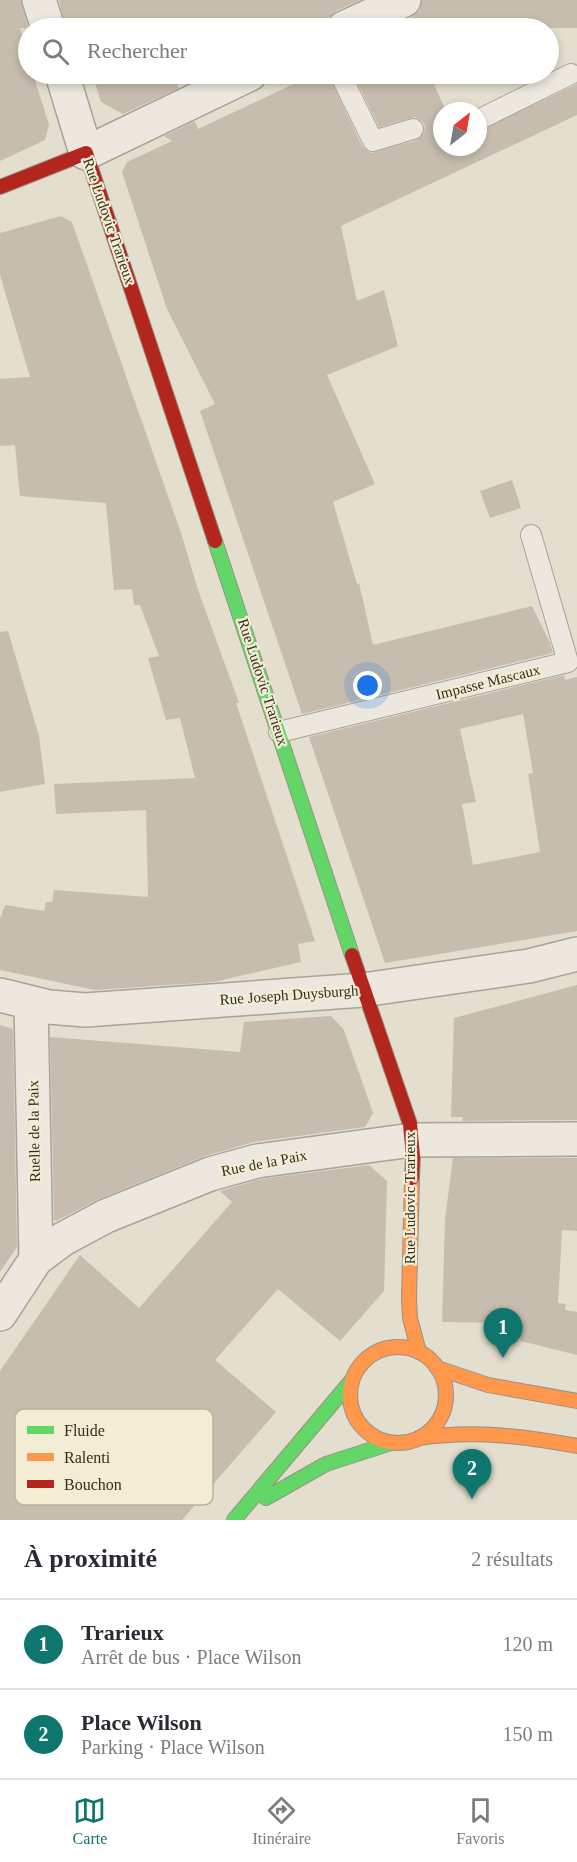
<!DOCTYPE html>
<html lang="fr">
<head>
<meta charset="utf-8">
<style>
	body { margin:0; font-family:Georgia,serif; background:#f7f7f7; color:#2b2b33 }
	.compass { position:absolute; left:433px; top:102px; width:54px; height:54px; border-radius:50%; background:#fff; box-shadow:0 3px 9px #0003; rotate:31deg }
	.you { position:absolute; left:368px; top:686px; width:21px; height:21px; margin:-15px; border:4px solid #fff; border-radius:50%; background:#1a73e8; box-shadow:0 0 0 9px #1a73e833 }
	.badge { display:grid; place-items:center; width:39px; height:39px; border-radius:50%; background:#0f766e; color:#fff; font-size:20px; font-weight:700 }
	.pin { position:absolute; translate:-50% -50px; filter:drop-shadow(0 2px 3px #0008) }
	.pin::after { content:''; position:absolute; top:32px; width:21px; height:18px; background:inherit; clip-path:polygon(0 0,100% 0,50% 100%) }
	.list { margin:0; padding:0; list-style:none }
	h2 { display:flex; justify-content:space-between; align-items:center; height:78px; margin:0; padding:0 24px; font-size:26px }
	h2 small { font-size:20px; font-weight:400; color:#7c7c81 }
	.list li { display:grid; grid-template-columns:39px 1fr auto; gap:18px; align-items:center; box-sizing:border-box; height:90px; padding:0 24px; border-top:2px solid #e1e1e2 }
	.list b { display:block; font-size:22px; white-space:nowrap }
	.list p { margin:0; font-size:20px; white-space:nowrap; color:#7c7c81 }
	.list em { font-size:20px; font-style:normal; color:#7c7c81 }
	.icon { flex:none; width:33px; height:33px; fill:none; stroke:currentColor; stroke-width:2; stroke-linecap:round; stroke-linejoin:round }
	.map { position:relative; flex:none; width:577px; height:1520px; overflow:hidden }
	.search { position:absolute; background:#fff; box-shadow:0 3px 9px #0003; left:18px; right:18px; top:18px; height:66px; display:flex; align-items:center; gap:15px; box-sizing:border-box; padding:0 21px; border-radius:33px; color:#7c7c81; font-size:22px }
	.sheet { height:258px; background:#fff }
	nav { display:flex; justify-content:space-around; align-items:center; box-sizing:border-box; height:84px; border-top:2px solid #e1e1e2; background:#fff; font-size:16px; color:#7c7c81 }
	nav a { display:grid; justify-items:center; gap:3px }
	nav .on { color:#0f766e }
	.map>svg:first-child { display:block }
</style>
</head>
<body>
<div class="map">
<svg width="577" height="1520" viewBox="0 0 577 1520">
	<rect width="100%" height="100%" fill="#e3decd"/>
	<!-- building -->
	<g fill="#c6bdae" fill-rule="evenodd">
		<polygon points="0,0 21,0 28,28 20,28 28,57 28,74 33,74 49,125 45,140 0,161"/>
		<polygon points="59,0 360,0 336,11 328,18 326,28 66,28"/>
		<polygon points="422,0 577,0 577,28 387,28 412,17 420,10"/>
		<polygon points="92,74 172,74 179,88 123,114 101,102"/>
		<polygon points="315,74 328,74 362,146 371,153 417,140 424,132 425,126 422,121 415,117 379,127 353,74 440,74 431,78 446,111 442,111 442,147 478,147 478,132 577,84 577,115 341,226 357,301 384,290 398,346 327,375 375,484 333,502 357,584 359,583 373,645 532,606 550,643 553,653 302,714 200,411 215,404 167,309 122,172 127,162 172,141 164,136 195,121 198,129"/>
		<polygon points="61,216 72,222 182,536 198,590 239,703 236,703 315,941 298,944 301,962 214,982 95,990 0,970 0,919 5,905 44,911 46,902 52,902 54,890 148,897 146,810 56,814 54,784 195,778 180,718 166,720 148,658 159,656 140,605 134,605 132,589 114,590 106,503 20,496 15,445 0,446 0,379 30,377 0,275 0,233"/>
		<polygon points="512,480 521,508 490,518 480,491"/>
		<polygon points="8,631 39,736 45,784 0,792 0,632"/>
		<path d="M564 675 565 680 577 677V931L385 963 309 737ZM523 714 533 773 528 774 540 852 473 865 462 804 476 802 460 729Z"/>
		<polygon points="577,985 577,1120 462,1121 463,1117 451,1117 454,1018"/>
		<polygon points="331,1016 344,1030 373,1113 365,1127 254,1142 205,1156 99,1199 56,1221 54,1219 50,1037 240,1052 244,1022"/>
		<polygon points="0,1025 13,1029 17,1247 0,1272"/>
		<polygon points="453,1158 577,1158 577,1231 562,1230 558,1303 566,1304 565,1310 577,1312 577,1355 521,1341 519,1323 442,1322 445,1219"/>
		<polygon points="369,1165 387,1181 384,1291 340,1341 278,1289 215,1360 276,1412 182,1520 0,1520 0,1371 80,1255 139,1308 232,1202 220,1191 261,1179"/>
	</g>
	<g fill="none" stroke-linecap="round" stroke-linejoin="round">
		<defs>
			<g id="lane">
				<polyline points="340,74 373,141 413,129"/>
				<polyline points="478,120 571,74"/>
				<polyline points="279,732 568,662 531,535"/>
			</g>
			<g id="street">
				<polyline points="39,0 48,28"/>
				<polyline points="344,28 404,0"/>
				<polyline points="62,74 86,153 250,74"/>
				<polyline points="0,995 49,1007 85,1010 363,990 529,966 577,954"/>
				<polyline points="31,1003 36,1259"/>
				<polyline points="0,1314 36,1259 63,1239 106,1216 210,1174 257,1161 412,1140 577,1139"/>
			</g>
			<g id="fast">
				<polyline points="215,541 352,955"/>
				<polyline points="266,1498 326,1464 391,1443"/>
				<polyline points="234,1520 352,1380"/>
			</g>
			<g id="slow">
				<polyline points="412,1178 409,1298 410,1318 419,1352"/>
				<circle cx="398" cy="1395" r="48"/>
				<polyline points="437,1368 488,1385 577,1401"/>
				<path d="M419 1438C475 1430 522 1436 577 1446"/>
			</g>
			<g id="jam">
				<polyline points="0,187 86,153 215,541"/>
				<polyline points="352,955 410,1124 413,1156 412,1178"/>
			</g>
		</defs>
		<!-- lane casing -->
		<use href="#lane" stroke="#a8a396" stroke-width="22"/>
		<!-- street casing -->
		<use href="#street" stroke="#a8a396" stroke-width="36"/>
		<!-- fast casing -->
		<use href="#fast" stroke="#989286" stroke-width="16"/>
		<!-- slow casing -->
		<use href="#slow" stroke="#989286" stroke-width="16"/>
		<!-- jam casing -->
		<use href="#jam" stroke="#989286" stroke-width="16"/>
		<!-- lane -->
		<use href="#lane" stroke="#ece8df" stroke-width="20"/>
		<!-- street -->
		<use href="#street" stroke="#ece8df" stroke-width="33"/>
		<!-- fast -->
		<use href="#fast" stroke="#63d668" stroke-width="14"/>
		<!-- slow -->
		<use href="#slow" stroke="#ff974d" stroke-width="14"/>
		<!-- jam -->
		<use href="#jam" stroke="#b3261e" stroke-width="14"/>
	</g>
	<g text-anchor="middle" stroke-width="4.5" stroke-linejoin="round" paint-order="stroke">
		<!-- street labels -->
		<g font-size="15" fill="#362c1f" stroke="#f3edd4">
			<text transform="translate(109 221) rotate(71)" y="5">Rue Ludovic Trarieux</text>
			<text transform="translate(263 682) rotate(72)" y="5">Rue Ludovic Trarieux</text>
			<text transform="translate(488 682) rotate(-14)" y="5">Impasse Mascaux</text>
			<text transform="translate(289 995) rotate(-4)" y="5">Rue Joseph Duysburgh</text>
			<text transform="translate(34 1131) rotate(-91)" y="5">Ruelle de la Paix</text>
			<text transform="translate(264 1163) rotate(-11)" y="5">Rue de la Paix</text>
			<text transform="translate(410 1198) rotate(-90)" y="5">Rue Ludovic Trarieux</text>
		</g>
	</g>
	<!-- legend -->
	<rect x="15" y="1409" width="198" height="96" rx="9" fill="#f3edd4" stroke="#bab39e" stroke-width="1.5"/>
	<rect x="27" y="1426" width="27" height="8" fill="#63d668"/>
	<rect x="27" y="1453" width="27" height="8" fill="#ff974d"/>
	<rect x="27" y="1480" width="27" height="8" fill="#b3261e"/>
	<g font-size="16" fill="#362c1f">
		<text x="64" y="1436">Fluide</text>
		<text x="64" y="1463">Ralenti</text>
		<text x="64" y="1490">Bouchon</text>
	</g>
</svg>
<svg class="compass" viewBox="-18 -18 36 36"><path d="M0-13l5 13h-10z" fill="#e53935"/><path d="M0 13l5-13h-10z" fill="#7c7c81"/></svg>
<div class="you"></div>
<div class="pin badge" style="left:503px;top:1358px">1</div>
<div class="pin badge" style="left:472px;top:1499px">2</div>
<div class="search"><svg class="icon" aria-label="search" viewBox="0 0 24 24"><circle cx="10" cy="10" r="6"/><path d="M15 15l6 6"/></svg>Rechercher</div>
</div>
<section class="sheet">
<h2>À proximité<small>2 résultats</small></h2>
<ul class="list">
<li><span class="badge">1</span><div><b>Trarieux</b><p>Arrêt de bus · Place Wilson</p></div><em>120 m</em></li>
<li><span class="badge">2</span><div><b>Place Wilson</b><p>Parking · Place Wilson</p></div><em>150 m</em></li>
</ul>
</section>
<nav>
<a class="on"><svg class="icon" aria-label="map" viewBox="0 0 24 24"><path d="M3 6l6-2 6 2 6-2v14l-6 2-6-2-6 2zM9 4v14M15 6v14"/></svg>Carte</a>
<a><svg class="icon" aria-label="directions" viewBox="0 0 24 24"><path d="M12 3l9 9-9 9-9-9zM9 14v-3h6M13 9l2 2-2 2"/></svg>Itinéraire</a>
<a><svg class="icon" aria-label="saved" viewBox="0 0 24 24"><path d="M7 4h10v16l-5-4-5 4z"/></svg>Favoris</a>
</nav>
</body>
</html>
